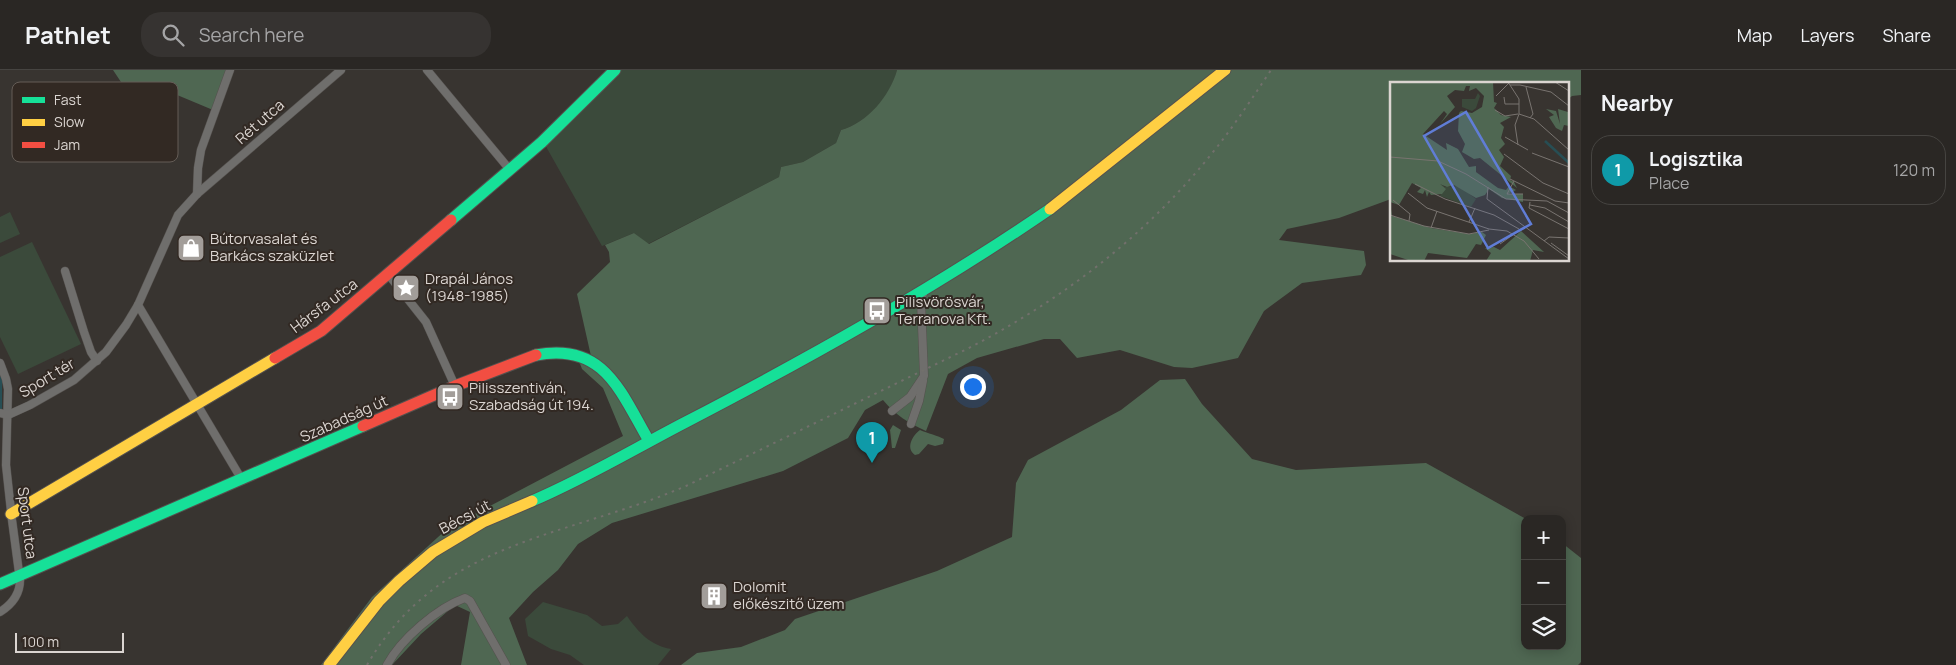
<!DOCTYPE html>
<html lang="en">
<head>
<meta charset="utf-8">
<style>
	body { margin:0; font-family:Manrope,sans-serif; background:#363331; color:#f1f3f6 }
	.controls { position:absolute; right:15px; bottom:15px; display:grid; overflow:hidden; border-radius:10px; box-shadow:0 2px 12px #0003 }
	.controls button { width:45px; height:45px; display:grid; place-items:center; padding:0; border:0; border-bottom:1px solid #464441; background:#2a2724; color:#f1f3f6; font:25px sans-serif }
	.scale { position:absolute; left:15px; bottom:12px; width:109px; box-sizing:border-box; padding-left:5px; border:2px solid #dbd5d1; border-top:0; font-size:14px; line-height:18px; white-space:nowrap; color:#dbd5d1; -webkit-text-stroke:4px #322923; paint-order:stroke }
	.you { position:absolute; left:972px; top:316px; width:18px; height:18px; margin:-12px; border:4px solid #fff; border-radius:50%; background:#1a73e8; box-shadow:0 0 0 8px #1a73e833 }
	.badge { display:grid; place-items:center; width:32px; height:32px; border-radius:50%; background:#a29d99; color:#fff; font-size:16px; font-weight:700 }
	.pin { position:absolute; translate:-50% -41px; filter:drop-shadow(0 1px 2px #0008) }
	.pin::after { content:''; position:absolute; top:26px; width:18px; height:15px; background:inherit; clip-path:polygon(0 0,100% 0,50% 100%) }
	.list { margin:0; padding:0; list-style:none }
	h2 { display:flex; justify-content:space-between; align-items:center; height:65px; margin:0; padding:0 20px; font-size:21px }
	h2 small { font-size:16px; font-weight:400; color:#a5a5a6 }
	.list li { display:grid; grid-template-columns:32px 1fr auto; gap:15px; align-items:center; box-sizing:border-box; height:70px; margin:0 10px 10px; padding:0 10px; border:1px solid #464441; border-radius:20px }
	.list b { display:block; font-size:19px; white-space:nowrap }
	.list p { margin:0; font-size:16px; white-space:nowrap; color:#a5a5a6 }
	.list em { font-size:16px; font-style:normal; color:#a5a5a6 }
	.icon { flex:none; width:28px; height:28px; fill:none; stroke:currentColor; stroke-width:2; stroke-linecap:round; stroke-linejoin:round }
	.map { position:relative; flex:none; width:1581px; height:595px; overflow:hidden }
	header { display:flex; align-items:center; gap:30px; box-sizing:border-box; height:70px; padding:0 25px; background:#2a2724; border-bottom:1px solid #464441 }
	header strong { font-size:24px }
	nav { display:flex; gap:28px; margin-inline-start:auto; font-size:18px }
	.search { width:350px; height:45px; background:#363331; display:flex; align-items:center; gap:12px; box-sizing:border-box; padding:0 18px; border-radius:20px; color:#a5a5a6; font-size:19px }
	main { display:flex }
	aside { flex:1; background:#2a2724 }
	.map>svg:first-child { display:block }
</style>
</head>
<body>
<header>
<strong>Pathlet</strong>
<div class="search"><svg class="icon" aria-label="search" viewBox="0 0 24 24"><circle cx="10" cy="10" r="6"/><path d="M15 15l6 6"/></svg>Search here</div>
<nav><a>Map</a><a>Layers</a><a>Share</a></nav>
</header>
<main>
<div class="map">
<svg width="1581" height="595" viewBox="0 0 1581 595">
	<rect width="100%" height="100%" fill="#383430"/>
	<!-- green -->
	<g fill="#3b4a3b">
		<path d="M618 0H897C891 26 867 53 841 60L836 73 803 92 781 97 779 107 648 174 634 163 602 176 544 73Z"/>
		<polygon points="10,142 20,164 0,173 0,147"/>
		<polygon points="32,172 81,274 18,304 0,267 0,187"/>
		<path d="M543 532 587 545 602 556 618 554 627 546C639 563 650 575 671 579L658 595H584L570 585 551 579 528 566 525 549Z"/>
	</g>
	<!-- forest -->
	<g fill="#4f6752">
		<polygon points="113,0 228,0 213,40 170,22 151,57"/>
		<path d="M897 0H1581V25L1572 26 1567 30V14H1391V129L1339 148 1287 159 1279 170 1364 181 1366 195 1361 205 1302 213 1264 241 1238 288 1192 298 1174 297 1120 280 1077 288 1060 269H1044L977 288 948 304 926 361C909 353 895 345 883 330L865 340 848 368 783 401 612 453 578 474 558 500 533 522 509 548 527 595H461L470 542 455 535 421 564 392 595H321L372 527 448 458 623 366 603 318 582 299 579 291 593 295 577 224 610 192 609 182 605 175 634 163 649 174 779 107 781 97 803 92 836 73 841 60C867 53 890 26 897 0Z"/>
		<polygon points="1185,309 1202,334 1252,389 1296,400 1426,393 1526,449 1525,576 1562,576 1562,473 1581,488 1581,592 1578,595 681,595 697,583 741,577 785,560 795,549 937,501 1012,467 1016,413 1028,390 1121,340 1160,310"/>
		<polygon points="893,355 901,360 895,378 892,378 890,360"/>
		<path d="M920 360C927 363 939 366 944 369L943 374 935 376 928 374 919 384 915 385C905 378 913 365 920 360Z"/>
	</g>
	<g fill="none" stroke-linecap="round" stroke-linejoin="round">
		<!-- stream -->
		<polyline stroke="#274e54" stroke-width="2" points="1,339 1,307"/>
		<defs>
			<g id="street">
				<polyline points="427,0 510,100"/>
				<polyline points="197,124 198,98 201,80 230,0"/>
				<polyline points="65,201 84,262 91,282 97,291"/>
				<polyline points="388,204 426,252 455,316"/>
				<polyline points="138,235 242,410"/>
				<path d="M0 293 6 309 8 319 6 395 12 450 20 510C20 524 11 535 0 542"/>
				<polyline points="892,341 910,327 924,306 921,231 924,220"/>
				<polyline points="0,343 8,345 30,335 74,310 106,282 126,255 138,235 178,145 197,124 341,0"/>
				<polyline points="911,354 919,331 923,311"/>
				<path d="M387 595C401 569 437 538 465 528L470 531 506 595"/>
			</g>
			<g id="fast">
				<polyline points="451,150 542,72 615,0"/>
				<path d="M536 285C604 272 620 321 649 371"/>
				<path d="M532 431C584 409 634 379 684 353 809 288 933 219 1050 139"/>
				<polyline points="0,514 363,356"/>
			</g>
			<g id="slow">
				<polyline points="1050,139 1225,0"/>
				<polyline points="11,444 275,288"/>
				<polyline points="329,595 379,531 399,511 433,482 483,452 532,431"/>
			</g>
			<g id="jam">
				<polyline points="275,288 321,261 451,150"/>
				<polyline points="363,356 455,316 536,285"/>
			</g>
		</defs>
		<!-- street casing -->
		<use href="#street" stroke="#55514e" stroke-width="9"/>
		<!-- fast casing -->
		<use href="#fast" stroke="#55514e" stroke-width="13"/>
		<!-- slow casing -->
		<use href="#slow" stroke="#55514e" stroke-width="13"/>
		<!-- jam casing -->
		<use href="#jam" stroke="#55514e" stroke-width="13"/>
		<!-- street -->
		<use href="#street" stroke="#6f6e6c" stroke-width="8"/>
		<!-- fast -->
		<use href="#fast" stroke="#16e098" stroke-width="11"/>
		<!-- slow -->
		<use href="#slow" stroke="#ffcf43" stroke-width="11"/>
		<!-- jam -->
		<use href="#jam" stroke="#f24e42" stroke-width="11"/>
		<!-- rail -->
		<path stroke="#72706c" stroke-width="2" stroke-dasharray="2.5 5" stroke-linecap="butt" d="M367 595C440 469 566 468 686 416L967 279C1060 231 1143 168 1209 87 1232 59 1251 30 1271 0"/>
	</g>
	<!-- icons -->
	<defs>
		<symbol id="shop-square" viewBox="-11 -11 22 22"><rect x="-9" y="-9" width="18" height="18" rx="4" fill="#a29d99" stroke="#322923"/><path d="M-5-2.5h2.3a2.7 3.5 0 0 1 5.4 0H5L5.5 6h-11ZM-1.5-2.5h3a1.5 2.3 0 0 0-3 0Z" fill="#fff"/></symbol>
		<symbol id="sight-square" viewBox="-11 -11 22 22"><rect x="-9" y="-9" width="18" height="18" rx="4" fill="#a29d99" stroke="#322923"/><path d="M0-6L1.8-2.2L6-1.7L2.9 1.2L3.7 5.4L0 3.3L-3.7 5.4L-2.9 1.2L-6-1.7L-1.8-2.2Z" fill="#fff"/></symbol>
		<symbol id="bus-square" viewBox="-11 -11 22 22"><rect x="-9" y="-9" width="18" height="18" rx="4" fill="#a29d99" stroke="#322923"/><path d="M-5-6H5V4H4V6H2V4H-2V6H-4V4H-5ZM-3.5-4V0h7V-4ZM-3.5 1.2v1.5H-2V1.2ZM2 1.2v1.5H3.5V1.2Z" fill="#fff"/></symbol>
		<symbol id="building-square" viewBox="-11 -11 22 22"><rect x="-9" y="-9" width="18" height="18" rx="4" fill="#a29d99" stroke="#322923"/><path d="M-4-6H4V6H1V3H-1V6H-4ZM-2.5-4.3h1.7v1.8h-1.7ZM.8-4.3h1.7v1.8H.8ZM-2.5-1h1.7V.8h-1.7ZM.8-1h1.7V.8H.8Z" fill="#fff"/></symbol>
	</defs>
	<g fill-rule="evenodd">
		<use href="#shop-square" x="175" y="162" width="32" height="32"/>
		<use href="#sight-square" x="390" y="202" width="32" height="32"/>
		<use href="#bus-square" x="861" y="225" width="32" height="32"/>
		<use href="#bus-square" x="434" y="311" width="32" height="32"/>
		<use href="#building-square" x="698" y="510" width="32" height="32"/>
	</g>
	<g text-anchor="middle" stroke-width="4" stroke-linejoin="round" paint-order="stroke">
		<!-- street labels -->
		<g font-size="15" fill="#dbd5d1" stroke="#322923">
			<text transform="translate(260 52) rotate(-41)" y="5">Rét utca</text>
			<text transform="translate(324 236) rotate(-37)" y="5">Hársfa utca</text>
			<text transform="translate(47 308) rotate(-31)" y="5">Sport tér</text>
			<text transform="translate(344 349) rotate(-24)" y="5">Szabadság út</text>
			<text transform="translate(465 447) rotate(-28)" y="5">Bécsi út</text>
			<text transform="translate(27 453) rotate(83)" y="5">Sport utca</text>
		</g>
		<!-- poi labels -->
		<g font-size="15" fill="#dbd5d1" stroke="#322923" text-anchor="start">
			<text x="210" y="174">Bútorvasalat és<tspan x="210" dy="17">Barkács szaküzlet</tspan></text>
			<text x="425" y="214">Drapál János<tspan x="425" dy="17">(1948-1985)</tspan></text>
			<text x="896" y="237">Pilisvörösvár,<tspan x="896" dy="17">Terranova Kft.</tspan></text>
			<text x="469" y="323">Pilisszentiván,<tspan x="469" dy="17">Szabadság út 194.</tspan></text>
			<text x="733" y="522">Dolomit<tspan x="733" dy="17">előkészitő üzem</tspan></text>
		</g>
	</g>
	<!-- overview -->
	<g transform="translate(1390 12)">
		<rect width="179" height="179" fill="#383430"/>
		<path d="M88 11 90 14 86 26 82 29 72 25V17H85ZM50 101 55 105 69 104 86 117 81 125 50 114 53 107 49 104Z" fill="#3b4a3b"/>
		<path d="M0 0H103L104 20 107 21 104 26 111 33 121 35 110 41 114 45 111 56 115 62 109 68 114 75 110 84 121 94 120 98 124 100 127 106 90 76 84 77 72 70 75 62 68 49 69 31 71 29 82 31 92 25 94 14 86 6 79 9 80 4H76L74 9 65 8 57 14 65 25 50 42 57 32 54 29 33 52 57 68 56 61 68 67 79 85 86 84V90L108 106 116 108 119 104 126 108 118 112H133V120L112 116 99 107 95 113 86 116 64 103 57 105 50 102 56 107 52 112 41 113 39 110 37 115 35 108 33 112 27 110 31 106 22 101 9 123 0 120ZM156 27 166 29 170 42 168 27 178 30 179 44 174 43 172 49 166 46 159 35 164 33ZM1 127 2 134 41 146 79 152 92 150 96 153 91 163 86 162 77 176 38 171 34 179H21L0 172ZM131 149 154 170 143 168 140 179H96L101 171 95 166 104 165 110 168Z" fill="#4f6752"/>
		<path fill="none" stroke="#274e54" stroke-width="2.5" d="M155 59 179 81"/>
		<path fill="none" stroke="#797470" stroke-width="1" d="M118 0 129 17V32M165 0 179 9M120 3H130L161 10 179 24M136 5 143 32 140 36M106 14 119 1M114 15 115 22H129M105 28 115 34 128 32M129 32 144 37 179 68M115 55 138 68M128 63 125 43 129 32M142 71 179 85M114 72 153 101 179 112M0 75 48 79 76 92 116 117 157 119 179 131M120 97 165 119 179 121M124 99 117 112H133M25 102 55 117 104 133 129 147M98 105 97 117 179 177M18 111 37 126 99 147 117 149 134 159 149 177M3 118 20 132 19 139M140 120 139 126 179 147M140 123 155 126 179 140M0 133 34 144 79 152 99 148M79 140 85 126M41 146 47 129M154 159 159 155 179 156M161 161 179 174M110 162 131 147"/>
		<path fill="#607dd6" fill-opacity="0.15" stroke="#607dd6" stroke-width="2.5" d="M76 30 141 142 98 166 34 54Z"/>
		<rect width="179" height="179" fill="none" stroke="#dbd5d1" stroke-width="2.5"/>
	</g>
	<!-- legend -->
	<rect x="12" y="12" width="166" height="80" rx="8" fill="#322923" stroke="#655d57" stroke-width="1"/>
	<rect x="22" y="27" width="23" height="6" fill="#16e098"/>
	<rect x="22" y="49" width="23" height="7" fill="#ffcf43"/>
	<rect x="22" y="72" width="23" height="6" fill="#f24e42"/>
	<g font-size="14" fill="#dbd5d1">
		<text x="54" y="35">Fast</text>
		<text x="54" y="57">Slow</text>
		<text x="54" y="80">Jam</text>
	</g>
</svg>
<div class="controls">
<button>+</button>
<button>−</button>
<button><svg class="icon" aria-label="layers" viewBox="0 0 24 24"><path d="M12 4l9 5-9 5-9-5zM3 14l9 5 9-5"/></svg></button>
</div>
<div class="scale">100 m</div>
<div class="you"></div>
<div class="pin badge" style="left:872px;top:393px;background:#0f9aa8">1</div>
</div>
<aside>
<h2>Nearby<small></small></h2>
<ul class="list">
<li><span class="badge" style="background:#0f9aa8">1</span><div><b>Logisztika</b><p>Place</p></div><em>120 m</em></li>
</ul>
</aside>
</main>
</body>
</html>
